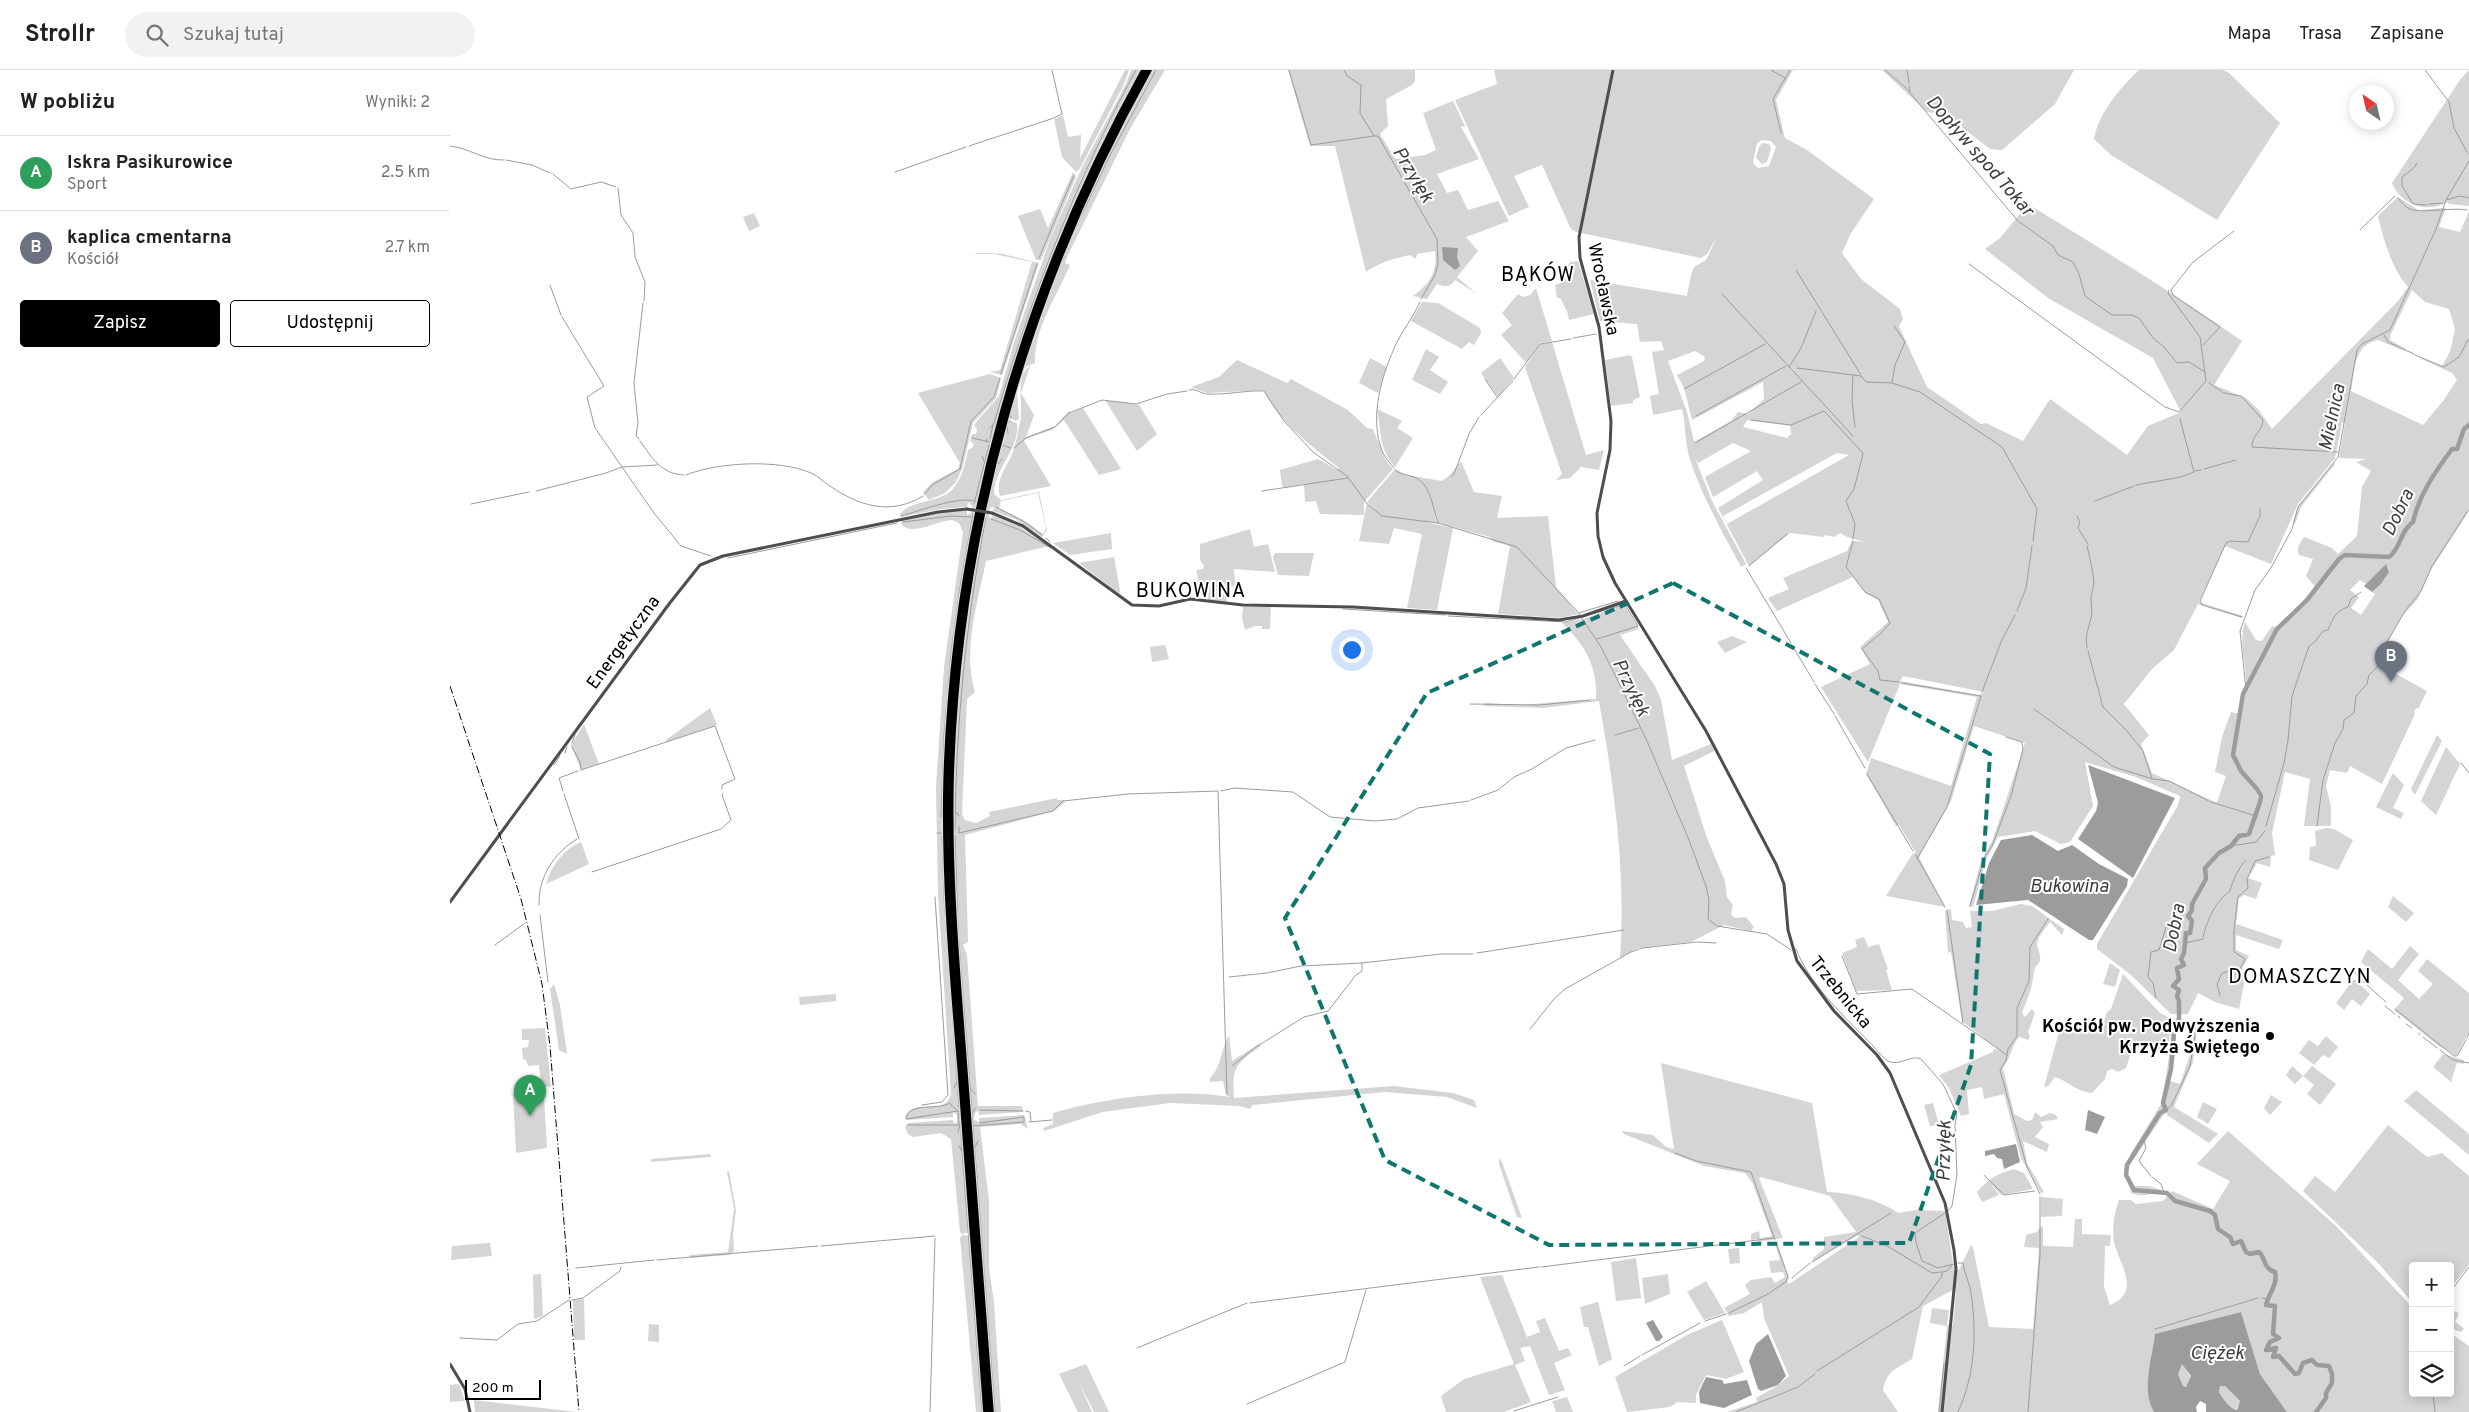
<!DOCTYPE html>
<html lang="pl">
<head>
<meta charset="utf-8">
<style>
	body { margin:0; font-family:Overpass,sans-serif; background:#f2f2f2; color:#222 }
	.controls { position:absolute; right:15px; bottom:15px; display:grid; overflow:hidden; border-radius:5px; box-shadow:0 2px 12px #0003 }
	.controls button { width:45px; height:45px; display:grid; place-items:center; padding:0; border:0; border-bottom:1px solid #e0e0e0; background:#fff; color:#222; font:25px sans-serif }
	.compass { position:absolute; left:1899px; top:15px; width:45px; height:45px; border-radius:50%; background:#fff; box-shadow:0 2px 12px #0003; rotate:326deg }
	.scale { position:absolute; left:15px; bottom:12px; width:76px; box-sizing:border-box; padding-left:5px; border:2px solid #000; border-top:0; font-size:14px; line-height:18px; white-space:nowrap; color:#000; -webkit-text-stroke:4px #fff; paint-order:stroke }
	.you { position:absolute; left:901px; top:579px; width:18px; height:18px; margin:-12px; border:4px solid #fff; border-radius:50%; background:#1a73e8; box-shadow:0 0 0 8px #1a73e833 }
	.badge { display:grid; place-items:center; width:32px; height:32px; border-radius:50%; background:#000; color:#fff; font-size:16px; font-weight:700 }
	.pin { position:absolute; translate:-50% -41px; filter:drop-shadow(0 1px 2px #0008) }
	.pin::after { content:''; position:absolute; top:26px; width:18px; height:15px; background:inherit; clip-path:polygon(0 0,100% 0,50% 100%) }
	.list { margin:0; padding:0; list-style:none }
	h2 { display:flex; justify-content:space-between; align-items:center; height:65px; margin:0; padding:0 20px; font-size:21px }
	h2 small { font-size:16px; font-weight:400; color:#767676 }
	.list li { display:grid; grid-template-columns:32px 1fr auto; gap:15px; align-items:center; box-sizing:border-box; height:75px; padding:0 20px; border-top:1px solid #e0e0e0 }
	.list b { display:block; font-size:19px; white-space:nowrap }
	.list p { margin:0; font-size:16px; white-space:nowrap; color:#767676 }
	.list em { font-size:16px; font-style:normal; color:#767676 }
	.actions { display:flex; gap:10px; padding:15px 20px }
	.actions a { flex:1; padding:11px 0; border:1px solid #000; border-radius:5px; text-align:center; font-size:18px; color:#000 }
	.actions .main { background:#000; color:#fff }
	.icon { flex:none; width:28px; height:28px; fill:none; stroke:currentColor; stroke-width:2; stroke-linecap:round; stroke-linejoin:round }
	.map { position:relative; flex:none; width:2019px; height:1342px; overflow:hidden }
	header { display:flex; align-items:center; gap:30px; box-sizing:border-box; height:70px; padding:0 25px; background:#fff; border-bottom:1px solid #e0e0e0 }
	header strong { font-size:24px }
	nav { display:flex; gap:28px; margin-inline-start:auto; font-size:18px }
	.search { width:350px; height:45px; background:#f2f2f2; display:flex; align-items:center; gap:12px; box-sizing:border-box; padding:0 18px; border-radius:28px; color:#767676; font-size:19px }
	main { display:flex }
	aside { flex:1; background:#fff }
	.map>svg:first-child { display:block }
</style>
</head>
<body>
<header>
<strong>Strollr</strong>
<div class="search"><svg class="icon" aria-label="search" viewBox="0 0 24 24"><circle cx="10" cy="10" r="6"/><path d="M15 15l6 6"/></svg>Szukaj tutaj</div>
<nav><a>Mapa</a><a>Trasa</a><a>Zapisane</a></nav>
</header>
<main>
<aside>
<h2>W pobliżu<small>Wyniki: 2</small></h2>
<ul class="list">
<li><span class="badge" style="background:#2e9e5b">A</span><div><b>Iskra Pasikurowice</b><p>Sport</p></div><em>2.5 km</em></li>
<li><span class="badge" style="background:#6b7280">B</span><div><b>kaplica cmentarna</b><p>Kościół</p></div><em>2.7 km</em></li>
</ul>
<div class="actions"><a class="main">Zapisz</a><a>Udostępnij</a></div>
</aside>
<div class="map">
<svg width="2019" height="1342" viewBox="0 0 2019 1342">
	<rect width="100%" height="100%" fill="#fff"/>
	<!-- green -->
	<g fill="#d5d5d5" fill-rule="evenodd">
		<polygon points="675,0 679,0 674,14 629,100 626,102 612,87 604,49 613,45 618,67 631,65 630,88"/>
		<path d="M681 0H690C572 215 501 454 494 700 493 734 496 768 497 802 500 923 511 1042 520 1162L512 1164 510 1162 501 1069 491 1063 463 1067 458 1064 455 1057 459 1053 503 1050 504 1054 507 1052V1045L503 1042V1047L457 1050 455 1047C463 1026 495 1048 501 1024L488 823 486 717 494 597 513 462 509 453 502 450C488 450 460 468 451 453L452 451C473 446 495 440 517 441V445L521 443 522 436 518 432 517 437 491 439 451 447 450 445C456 431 489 433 502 420 512 409 515 394 518 380L522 378 524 374 520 371 522 364H526L527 359 524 356 526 352 549 326 565 269 601 167 632 97 676 14Z"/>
		<path d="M702 0H715L681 57 618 185 615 193 620 195C607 226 584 258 585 293L575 297 567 322 569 349 566 351 558 347C574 294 591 240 611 188 636 123 669 62 702 0Z"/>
		<path d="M838 0H965V11L962 15 936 29 938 56 930 64 945 89 975 85 986 80 973 43 1003 31 1015 56 1011 57 1029 89 987 104 997 123 1008 120 1018 140 1048 131 1059 151 1016 167 1028 181 1007 207 1026 223 1005 210C999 218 995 217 987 214L977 229 963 226C979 214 988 202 985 181L967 184 966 189 960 185C945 188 928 193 916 202L885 76H860Z"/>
		<path d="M1044 0H1343L1326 30 1335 68 1357 80 1424 129 1401 163 1392 183 1411 209 1450 239 1453 249 1449 256 1452 263 1477 317 1531 354 1536 353 1573 371 1600 329 1677 385 1698 356 1731 342 1703 288 1598 228 1535 179 1550 168 1578 134C1651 179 1723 222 1792 271L1764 315 1796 328 1808 339 1822 359 1948 231 1958 217C1942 199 1934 171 1928 147L1930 144 1948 127 1968 140 1996 138 1989 157 2010 162 2019 141V441L1979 503 1968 529 1952 546 1928 591V594L1977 621 1968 639 1966 638 1964 642 1965 644 1932 714 1900 696 1897 703 1880 700 1876 716 1881 737V756H1854L1860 709 1835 702 1822 763 1825 785 1821 786 1820 797 1807 793 1798 808 1812 813 1806 829 1794 825 1789 828 1786 854 1833 870 1829 879 1786 865V880L1799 886 1792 898 1794 914 1789 939 1765 932 1748 923 1738 944H1721L1681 905 1647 879V874L1728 735 1730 726 1686 707 1635 692 1643 736 1620 772 1611 774 1585 761 1548 767 1536 790 1523 837H1519L1530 794 1543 769 1575 673 1524 656 1501 731 1469 787 1495 837 1436 826 1463 783 1464 785 1466 783 1449 755 1446 756 1416 704 1421 688 1501 716 1527 627 1450 614 1418 692 1371 617 1420 594 1410 577 1438 552 1428 530 1415 523 1403 507 1327 541 1318 528 1339 519 1333 508 1397 481 1402 471 1415 472 1397 467 1390 463 1384 467 1375 465 1374 467 1340 463 1299 496 1268 438 1313 410 1307 401 1263 427 1255 407 1301 381 1283 373 1248 393 1245 388 1262 431 1295 492 1296 494 1291 497C1275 467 1243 410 1237 377 1235 364 1235 352 1232 339L1203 345 1200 326 1209 324 1202 282 1214 280 1211 271 1190 272 1187 254 1150 251 1140 210 1237 226 1241 205 1244 197 1256 190 1267 167 1257 184 1251 188 1126 162 1121 159 1092 95 1064 106 1079 137 1059 146 1005 30 1047 14ZM1312 70 1321 71 1326 77 1319 96 1308 98 1303 93 1307 73ZM1962 220 1975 232 1999 239 2005 259 2000 282 1992 296 1965 286 2002 303 2007 310 1993 331 1973 355 1901 321C1905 301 1903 275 1928 270L1955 281 1956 279 1940 270V266ZM1245 281 1255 287 1254 291 1227 305 1234 318 1242 350 1313 312 1314 329 1298 344 1288 342 1281 351 1244 372 1237 342 1218 291ZM1297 350 1340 356 1341 364 1337 368 1293 357ZM1892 353H1895L1889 388 1916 389 1906 392 1921 401 1912 417 1907 466 1888 484 1882 478 1854 467C1850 473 1846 478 1849 485L1863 489 1856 506 1867 519 1829 558 1822 556 1812 571 1806 570 1795 552C1788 573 1797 594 1796 616 1796 633 1781 674 1785 687 1790 704 1821 721 1808 739 1812 708 1787 710 1783 687 1780 674 1790 657 1789 644L1781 642 1772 667 1765 702 1776 706 1767 732H1765L1702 703 1691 674 1699 665 1674 634 1702 599 1724 580 1748 534 1792 548 1793 546 1749 532 1775 476 1821 494 1848 434 1885 388ZM1387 383 1399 385 1277 454 1273 446ZM1936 495 1939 501 1931 514 1922 522 1925 524 1911 545 1901 538 1909 527 1900 520 1910 510 1916 514 1914 516ZM1453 606 1534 622 1529 625 1450 611Z"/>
		<polygon points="1432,0 1624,0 1605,34 1552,80 1540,79 1495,44 1477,42"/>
		<path d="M1689 0H1773L1779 3 1830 53 1767 150 1661 85 1644 69C1648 43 1671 17 1689 0Z"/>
		<path d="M2019 0V136L1999 134 1997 132C1978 144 1951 135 1942 113L2010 10Z"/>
		<polygon points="1312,73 1319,74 1321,79 1317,92 1312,94 1306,88 1309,77"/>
		<polygon points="623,102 626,107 591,190 586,190 568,146 590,139 598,158"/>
		<polygon points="304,143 310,156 299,161 293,147"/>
		<polygon points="535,183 553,184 589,193 552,305 540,302 550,300 582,192 539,183 510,185"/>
		<polygon points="1128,191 1144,244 1119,250 1117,241 1110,228 1107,228 1105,215 1113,212 1111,207 1120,192"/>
		<polygon points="1086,218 1102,271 1090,273 1076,293 1051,265 1062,255 1052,243 1068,224 1073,227 1080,225"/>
		<polygon points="972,232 988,233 1030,258 1031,263 1024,275 1019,272 1012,279 961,251"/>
		<polygon points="1102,272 1136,385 1154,380 1149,400 1131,397 1120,408 1106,410 1112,404 1075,297 1090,274"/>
		<polygon points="976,279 989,287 980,300 998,312 990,324 962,310"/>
		<polygon points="1180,285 1182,287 1190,327 1183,330 1183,333 1161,336 1155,290"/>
		<polygon points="920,288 937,297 928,323 909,313"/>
		<polygon points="1050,288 1064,308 1048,327 1031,303"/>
		<path d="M787 290 837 313 841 309 898 340 917 358 923 359 935 389 943 399 914 432V445L870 444 866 431 855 432 854 414 834 418 832 416 830 400 868 389 887 400 889 398C866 380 824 348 814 320L757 323 741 317 769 307Z"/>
		<path d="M580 296 571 323 584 345 576 367 605 356 619 341 621 343 633 338 671 399 649 405 614 350 602 360 577 368 574 371 601 416 550 426C545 409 557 397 563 382 566 373 568 362 570 352 574 337 564 306 580 296Z"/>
		<polygon points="540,304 551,308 546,328 523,353 512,399 506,412 495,423 479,430 473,422 483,412 508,399 510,393 468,323"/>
		<polygon points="655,330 689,335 707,364 687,381"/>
		<path d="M927 339 952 351 947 358 963 368 945 397C929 379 931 361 927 339Z"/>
		<path d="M559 350 567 353C570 379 544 399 544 424L551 430 589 422 597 460 592 467 565 449 543 441 544 437 540 438 539 446 541 449 542 445 569 456 599 476 536 491C528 531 512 581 525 622L517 629 512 744 515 750 526 753 540 746 539 742 607 728V730H614L615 732 604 741 515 765 518 872 513 875 517 885 528 1036H572L573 1042 529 1045 528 1040 525 1043 524 1050 529 1052V1048L574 1045 578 1059 571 1054 530 1057 539 1131V1198L544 1232 551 1342H544C535 1225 526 1109 517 992 509 886 499 779 505 672 511 563 530 456 557 351ZM588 423 596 458 593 464 577 452 549 438 551 431Z"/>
		<polygon points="1011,391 1024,422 1052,426 1047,448 1098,446 1106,517 1128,544 1110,548 1048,544 1060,476 1042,471 1040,467 988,453 982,438 987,453 975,452 1003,458 987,540 957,538 972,464 944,458 939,474 909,471 917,433 928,443 917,432 945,399 956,405 992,411 1000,405"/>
		<polygon points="1883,393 1885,394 1851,437 1845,454 1843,453 1848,436"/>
		<polygon points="800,459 804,477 818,474 825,502 784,499 785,516 777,517 777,532 758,530 759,516 750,516 746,500 753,499 754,496 750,490 750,474"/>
		<polygon points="661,463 662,479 620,485 603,473"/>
		<polygon points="825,483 864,483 859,506 828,505 823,487"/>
		<polygon points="664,487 670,521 669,524 629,493"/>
		<path d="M1172 535 1176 537 1189 559 1170 565 1205 616 1211 630 1222 690 1261 674 1264 681 1234 696 1257 768 1275 811 1277 827 1283 835 1281 844 1285 848 1296 847 1304 857 1301 861 1274 855 1241 872 1188 878 1170 888C1176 802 1164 715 1149 631L1093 638 1034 636 1035 633 1070 635 1146 629C1148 597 1135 575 1112 553L1133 549 1147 571 1133 549Z"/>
		<polygon points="793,537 821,537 820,559 812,559 812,556 805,556 795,560 792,548"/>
		<polygon points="1282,566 1297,572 1275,583 1267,572"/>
		<polygon points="715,575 719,589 702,592 700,577"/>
		<polygon points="260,638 267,655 216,672 216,670"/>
		<polygon points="134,654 149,694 131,700 121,675"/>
		<polygon points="1987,665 1992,671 1965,725 1961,719"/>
		<polygon points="1996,677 2010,694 1986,745 1971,731"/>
		<polygon points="1943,703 1954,715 1943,738 1954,743 1951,749 1926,737"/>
		<polygon points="1876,758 1884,759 1903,770 1888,800 1859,790 1860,777 1866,776 1865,761"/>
		<path d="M131 772 139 794 96 814C101 796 114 779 131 772Z"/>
		<polygon points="1943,826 1964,843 1956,852 1938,837"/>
		<path d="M1571 834 1582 836 1614 859 1612 865 1600 852C1596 858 1587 867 1587 874 1588 883 1595 890 1585 897L1581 919 1572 943 1575 947 1582 939 1585 943 1578 962 1580 967 1578 970 1569 967C1560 979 1561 988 1553 998L1564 1044 1577 1051 1582 1050 1585 1042 1591 1047 1600 1043 1606 1045 1608 1049 1590 1052 1593 1057 1585 1067 1599 1074 1597 1082 1573 1071 1577 1093 1594 1122 1591 1123 1571 1088 1554 1024 1534 1029 1532 1017 1517 1020 1519 1044 1511 1046 1499 1018 1489 1005 1543 982 1544 979 1549 980 1512 951 1501 882 1498 883 1495 841 1501 839 1502 850 1513 852 1516 858 1522 857 1520 841H1542Z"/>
		<polygon points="1414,867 1418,877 1429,874 1438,899 1436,900 1442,920 1406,921 1392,883 1407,877 1405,870"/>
		<polygon points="1960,876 1969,884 1948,910 1969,929 1983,914 1968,901 1977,889 2019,923 2019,962 2006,986 1991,976 1990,977 1944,940 1954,928 1911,892 1918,879 1942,899"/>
		<polygon points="1660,893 1670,900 1665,917 1653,914"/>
		<path d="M1673 904 1710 943 1722 949 1717 983 1684 973 1676 998 1668 1002 1662 999 1657 1001 1655 1009 1642 1023C1627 1022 1618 1011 1605 1007L1598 1016 1594 1017 1612 951 1651 961 1657 942 1661 939Z"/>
		<polygon points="1904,909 1920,924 1911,936 1902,929 1894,940 1886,933"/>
		<polygon points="104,914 110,935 117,984 109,980 100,919"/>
		<polygon points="386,924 386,931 350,935 349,927"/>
		<polygon points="1726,948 1730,948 1731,954 1726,963 1726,981 1720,1011 1730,1014 1740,985 1745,957 1747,960 1743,992 1724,1037 1768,1064 1759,1073 1717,1045 1716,1041 1683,1090 1680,1085 1711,1034"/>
		<polygon points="95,958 101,1017 91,1016 89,995 78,996 76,990 73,989 72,978 78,977 79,970 72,970 72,959"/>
		<path d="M779 965 782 991 809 974 811 976C785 994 782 997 784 1028L944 1016 1003 1023 1024 1030 1027 1038 997 1027 935 1022 803 1035 800 1039 789 1036 720 1033 653 1042 594 1061 593 1058 603 1054V1043C655 1028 726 1018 780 1027L776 1025 773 1011 760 1012V1008C771 998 771 979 779 965Z"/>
		<polygon points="1876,966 1888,977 1879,988 1873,985 1864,995 1849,983 1859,970 1868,976"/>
		<polygon points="1993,984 2014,990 2014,994 2007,993 2001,1012 1983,997"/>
		<path d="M1211 993 1362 1033 1377 1122C1402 1123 1428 1129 1448 1143L1466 1140 1495 1141 1504 1200H1509L1521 1175 1523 1177 1539 1257 1583 1259 1589 1178 1574 1177 1576 1165 1587 1162 1590 1157 1593 1156V1176L1623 1177 1625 1149H1632V1164L1661 1165 1660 1176H1655L1654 1217 1660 1235C1691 1223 1671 1196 1665 1176 1661 1162 1664 1143 1669 1130H1681L1686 1134 1713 1131 1722 1121 1763 1139 1780 1111 1747 1094 1778 1061 1886 1156 1963 1238V1323H2000V1263L2019 1276V1342H1837L1810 1304 1791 1242 1705 1265 1698 1306 1704 1342H1488L1497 1256 1480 1253 1482 1238 1499 1240 1497 1255H1503L1506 1222 1501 1221 1473 1236 1462 1289C1446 1299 1437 1300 1433 1320L1448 1342H1277L1307 1332 1306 1328 1327 1316 1339 1306 1314 1248 1312 1232 1294 1243 1279 1246 1274 1238 1300 1224 1295 1215 1301 1210 1321 1207 1325 1213 1335 1207 1333 1202 1321 1203 1319 1191 1330 1190 1325 1173 1327 1172 1339 1209 1336 1211 1339 1214 1409 1167 1408 1165 1363 1192V1188L1374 1179V1167L1406 1162 1380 1126 1311 1107 1309 1108 1333 1168 1308 1172 1307 1169 1301 1170V1164L1309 1161 1310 1168 1322 1166 1302 1112 1295 1103 1254 1096 1174 1064 1172 1061 1203 1065 1216 1077 1224 1079Z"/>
		<polygon points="1842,996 1853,1006 1845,1014 1836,1005"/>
		<polygon points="1862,996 1886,1014 1870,1035 1857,1024 1864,1015 1853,1006"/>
		<polygon points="1966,1020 2019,1064 2019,1085 1954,1031"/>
		<polygon points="89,1021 94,1028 97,1078 66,1083 63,1023"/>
		<polygon points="1821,1025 1832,1032 1820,1045 1814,1038"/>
		<polygon points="1753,1032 1767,1039 1758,1054 1747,1047"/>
		<polygon points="1483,1033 1489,1055 1480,1056 1474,1035"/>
		<polygon points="1938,1055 1977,1087 1992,1083 2019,1106 2019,1195 2000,1219 2000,1196 1963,1196 1963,1233 1929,1194 1853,1121 1865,1106 1885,1122"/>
		<polygon points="260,1084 261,1087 201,1092 201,1089"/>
		<polygon points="1049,1088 1052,1092 1072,1148 1067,1147 1049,1094"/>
		<path d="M1564 1099 1574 1103 1583 1119 1551 1125 1539 1112 1549 1125 1532 1132 1527 1122C1537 1110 1548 1103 1564 1099Z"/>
		<polygon points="279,1101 286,1141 283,1163 284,1181 279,1185 240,1188 240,1185 278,1182 284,1139 277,1102"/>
		<path d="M1682 1111 1684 1116H1699L1711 1120C1702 1125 1690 1127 1681 1123L1678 1113Z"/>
		<polygon points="1591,1127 1613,1129 1612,1146 1591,1147"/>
		<polygon points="512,1165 520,1166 534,1342 526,1342 510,1168"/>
		<polygon points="40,1173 42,1186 1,1190 2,1176"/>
		<polygon points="1289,1178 1290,1193 1280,1194 1278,1179"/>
		<polygon points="1186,1188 1191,1228 1166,1231 1161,1192"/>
		<polygon points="91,1204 93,1246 84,1249 83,1205"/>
		<polygon points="1218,1204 1220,1224 1195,1234 1192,1208"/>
		<polygon points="1052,1205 1077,1267 1090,1262 1086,1251 1095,1248 1109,1281 1118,1278 1122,1285 1104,1293 1115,1320 1099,1325 1080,1276 1070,1278 1075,1291 1065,1295 1081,1332 1054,1342 996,1342 991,1326 1014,1309 1064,1294 1030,1207"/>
		<polygon points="1256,1211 1275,1243 1254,1250 1237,1222"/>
		<polygon points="134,1229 135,1270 124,1270 123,1230"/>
		<polygon points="1148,1232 1162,1289 1149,1296 1138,1257 1134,1257 1130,1237"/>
		<polygon points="2000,1240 2009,1243 2005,1252 2014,1258 2011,1262 2000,1258"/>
		<polygon points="1272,1250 1294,1302 1276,1309 1256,1305 1246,1325 1246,1333 1228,1332 1220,1337 1177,1342 1165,1307 1237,1265"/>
		<polygon points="199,1254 209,1255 209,1272 198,1271"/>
		<polygon points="636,1294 659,1342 644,1342 629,1312 642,1342 628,1342 609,1304"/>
		<polygon points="1733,1294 1741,1308 1736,1317 1733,1316 1728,1304 1730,1295"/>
		<polygon points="9,1314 15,1331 0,1332 0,1315"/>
		<path d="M1770 1316H1775L1790 1331 1786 1340C1780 1340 1772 1328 1769 1322Z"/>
		<polygon points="1117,1327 1123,1342 1106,1342 1102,1331"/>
		<polygon points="24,1330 127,1342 25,1342"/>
	</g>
	<!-- water -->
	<g fill="#9c9c9c" fill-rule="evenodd">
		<polygon points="992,177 1008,178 1007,187 1010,196 1005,200 993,190"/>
		<polygon points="1936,494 1939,502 1931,514 1922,522 1914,516"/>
		<polygon points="1638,695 1725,728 1683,808 1628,769 1646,741 1648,733"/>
		<polygon points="1582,765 1608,781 1622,775 1649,794 1678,809 1677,816 1643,870 1639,870 1578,830 1526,835 1539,793 1551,770"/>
		<polygon points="1638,1040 1655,1047 1647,1064 1635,1060"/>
		<polygon points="1566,1074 1570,1092 1554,1099 1552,1089 1547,1088 1544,1084 1535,1086 1535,1081"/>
		<path d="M1791 1242 1810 1304 1837 1342H1756V1334L1750 1331 1746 1337 1747 1342H1704C1691 1319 1702 1289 1705 1264ZM1732 1294 1741 1306 1736 1317 1733 1316 1728 1304ZM1770 1316H1775L1790 1331 1787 1340C1781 1340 1772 1328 1769 1322Z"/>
		<polygon points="1203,1250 1213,1267 1209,1271 1206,1271 1196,1253"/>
		<polygon points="1318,1264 1336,1306 1328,1315 1311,1321 1308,1319 1299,1291 1306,1274"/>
		<polygon points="1256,1307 1272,1310 1274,1314 1297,1310 1302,1325 1274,1338 1250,1333 1249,1322"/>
	</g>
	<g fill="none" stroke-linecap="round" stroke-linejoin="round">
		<!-- stream -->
		<g stroke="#9c9c9c" stroke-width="1">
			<polyline points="839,0 861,75 924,66"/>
			<polyline points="894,0 897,6 911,15 910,43 924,66 928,66 987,169 988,194 985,205 971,229"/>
			<polyline points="1321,0 1335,8"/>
			<polyline points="1435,0 1455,17 1568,151 1603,176 1608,185 1623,192 1629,204 1635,226 1662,245 1682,245 1689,248 1703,268 1713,276 1727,293 1739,292 1755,302"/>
			<polyline points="1457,0 1459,13"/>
			<polyline points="1975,0 1999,32 2004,58 2017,82"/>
			<polyline points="1459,16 1460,22"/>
			<polyline points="1331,63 1323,29 1340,0"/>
			<path d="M0 76C20 78 34 91 54 90"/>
			<polyline points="519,76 601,49 612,44 602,0"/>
			<polyline points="2018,83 2019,84"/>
			<polyline points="56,90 82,95 100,103"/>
			<polyline points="1967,93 1964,98 1952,107 1952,116 1963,134 1977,135"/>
			<polyline points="445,102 516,77"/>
			<polyline points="103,104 121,119 151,112 166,117"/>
			<polyline points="168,118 171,145 183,163 185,187 195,212 194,231"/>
			<path d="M1948 128C1951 132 1955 137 1960 139 1971 144 2001 137 2017 140"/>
			<polyline points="1996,130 2010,126 2019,128"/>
			<polyline points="1979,134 1993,133"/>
			<polyline points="626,157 658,89 706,0"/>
			<polyline points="1910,160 1945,126"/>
			<polyline points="619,173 623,163"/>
			<polyline points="589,188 624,105"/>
			<polyline points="613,190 615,182"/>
			<polyline points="1519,194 1715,337 1729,342 1756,311 1750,267 1718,223 1719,220"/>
			<polyline points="1346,200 1411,305"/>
			<polyline points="100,215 111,245"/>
			<polyline points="1272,224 1403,366"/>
			<polyline points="112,247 154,316 137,327 145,358 204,443 231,476 261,486"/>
			<polyline points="585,262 589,252"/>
			<polyline points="1934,265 1938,272 1964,284"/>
			<polyline points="1123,268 1146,264"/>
			<polyline points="1753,275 1770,257 1723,225 1721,220 1743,192 1784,161"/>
			<polyline points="1965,285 1994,297 2009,287 2018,270"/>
			<polyline points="1339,297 1351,278 1366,241"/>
			<polyline points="1347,298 1403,305 1402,331 1405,357"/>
			<polyline points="551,304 587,194"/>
			<polyline points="1403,305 1411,306 1416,312 1442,313 1470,322 1552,377 1587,439 1583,471"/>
			<polyline points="1035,309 1047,327"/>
			<polyline points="1064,309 1090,274 1121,269"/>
			<polyline points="1442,312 1445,295 1455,272 1444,256"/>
			<path d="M1759 313 1774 323 1791 326 1813 350C1813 361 1801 366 1802 377L1888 382"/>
			<polyline points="1234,319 1315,274"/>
			<path d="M739 320C746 318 751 324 758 324 776 325 797 320 814 321L834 351 863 382 897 406 916 432"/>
			<polyline points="563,333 565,325"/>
			<polyline points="560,342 561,348"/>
			<polyline points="1031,345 1063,311"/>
			<polyline points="1246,346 1336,296"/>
			<polyline points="1301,350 1341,355 1374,341 1411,381 1413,384 1404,419 1396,431 1405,454 1403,469"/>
			<polyline points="557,354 560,351"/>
			<polyline points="557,355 558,363"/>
			<path d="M540 358 544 353C580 231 625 112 686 0"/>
			<polyline points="522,368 540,372"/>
			<polyline points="189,369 186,366 188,353 184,313 193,233"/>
			<polyline points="540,369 543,355"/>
			<path d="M190 371C202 388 211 404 234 405"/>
			<polyline points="536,372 537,369"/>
			<polyline points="1245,373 1351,312"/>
			<polyline points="552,375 561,378"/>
			<polyline points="564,378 576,368 605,357 619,343 652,330 686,334 717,324 737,321"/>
			<polyline points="532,386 534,391"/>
			<polyline points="548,394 552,389"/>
			<path d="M944 398C940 393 936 389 933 383 918 348 932 304 947 272 954 258 964 246 970 232"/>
			<polyline points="1754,399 1786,390"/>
			<path d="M945 400C952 406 960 404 968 409 981 417 983 439 988 453"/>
			<polyline points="1745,401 1751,400"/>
			<path d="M236 405C268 392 329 389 361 403 369 406 373 412 380 416 409 436 441 446 473 426"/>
			<polyline points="544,407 546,399"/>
			<polyline points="1001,407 1004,404 1019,364 1029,347"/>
			<polyline points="1686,415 1731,407 1744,402 1730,349"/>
			<polyline points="86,421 156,403 172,397 207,395"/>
			<polyline points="812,421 898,408"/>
			<polyline points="475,424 482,415 510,399 521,351 544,327 550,308"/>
			<polyline points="1645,431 1684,416"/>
			<polyline points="916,433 932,446 988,453 1067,477 1127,541 1151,577 1165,605 1197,671 1239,770 1256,816 1259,830 1258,849 1267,856 1317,864 1341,880"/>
			<polyline points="21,434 79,422"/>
			<polyline points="524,434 539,375"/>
			<polyline points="537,437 542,415"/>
			<polyline points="546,437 573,451 592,465"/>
			<polyline points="2018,441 2019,440"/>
			<path d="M451 446C469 441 508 426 525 431"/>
			<polyline points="1627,446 1630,452 1628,458 1638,474"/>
			<polyline points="541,449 570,460 601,478"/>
			<polyline points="453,452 501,446 521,447"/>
			<polyline points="596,468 600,472"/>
			<polyline points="1403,471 1396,497 1415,522 1429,529 1440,553 1430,564 1412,579 1428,601 1430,610 1449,612"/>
			<path d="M1637 476C1640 489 1643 501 1644 513 1644 518 1641 523 1641 529 1641 535 1643 542 1641 548 1638 561 1635 563 1637 578"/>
			<polyline points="278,488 447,453"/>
			<polyline points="1299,496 1337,464"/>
			<polyline points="1296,498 1341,573"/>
			<polyline points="893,539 995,545"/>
			<polyline points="1567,541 1576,518 1582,476"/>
			<polyline points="1129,543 1168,531"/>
			<polyline points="998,546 1116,552 1172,535 1176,536 1188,556 1147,569"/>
			<polyline points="1792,547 1752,535 1750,531 1776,473 1780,471 1798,472 1810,446 1810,439"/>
			<polyline points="1342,575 1364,612"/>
			<polyline points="1638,581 1653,637 1676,660 1693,681 1702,709"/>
			<polyline points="1452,613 1531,626 1497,737 1467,789"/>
			<polyline points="1365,614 1384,644"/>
			<polyline points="1796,619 1790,561 1805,520 1821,498 1842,459 1848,437 1888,387 1907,280 1912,274 1940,260 1986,159 1996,130 2019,91"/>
			<polyline points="1532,622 1551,572 1565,545"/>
			<polyline points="1020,634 1089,635 1140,630"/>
			<polyline points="1584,639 1664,697 1703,709 1719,711 1759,731"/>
			<polyline points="1385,646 1415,698"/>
			<polyline points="1165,665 1189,658"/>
			<polyline points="122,673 125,665"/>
			<polyline points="122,677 130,692 131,699"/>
			<polyline points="115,683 117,677"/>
			<polyline points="2011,693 2019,703"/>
			<polyline points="104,695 110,686"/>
			<polyline points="131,700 265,656 285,709 272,715 272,719"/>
			<polyline points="1417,704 1463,781"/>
			<polyline points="113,721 109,708 128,701"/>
			<polyline points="771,721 784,718 843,722 880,747 925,751 947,749 968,738 1019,731"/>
			<polyline points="114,724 129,769"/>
			<polyline points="1021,730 1048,720 1064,707 1082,699 1116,678 1145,670"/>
			<polyline points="1761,732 1806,746"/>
			<polyline points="505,741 509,746"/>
			<polyline points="491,747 494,666 501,583 510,517 523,444"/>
			<path d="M1816 756 1834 693 1838 670 1842 626 1859 576 1865 572 1873 561 1878 560C1883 549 1885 541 1898 537L1901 529 1911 522"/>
			<polyline points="1867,756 1873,710 1885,673 1893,659 1894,650 1904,643 1906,626 1917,614 1919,605 1927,597 1934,577 1955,541 1971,521 1982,496 2017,442"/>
			<polyline points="509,757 509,763 603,741 613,731 678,724 768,721 777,1024"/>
			<path d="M505 760C506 654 516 551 536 447"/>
			<polyline points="487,763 493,763"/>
			<polyline points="505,765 508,860 522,1042"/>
			<polyline points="492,766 494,827 509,1038"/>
			<polyline points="1781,776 1806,772 1815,761"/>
			<polyline points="1465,784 1495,837"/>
			<polyline points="142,802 271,759 281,750 272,725 273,723"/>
			<path d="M89 835C88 807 104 783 127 769"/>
			<polyline points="1520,836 1535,786 1542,776 1561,726 1573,679 1572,672 1556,667"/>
			<polyline points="1497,840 1513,953"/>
			<polyline points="90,845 98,912"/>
			<path d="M1735 873 1753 869C1755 853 1767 829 1780 821 1781 814 1790 795 1796 790"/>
			<polyline points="45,875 75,853"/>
			<path d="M1346 879C1360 915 1393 945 1419 972 1425 977 1431 987 1438 991 1449 997 1461 984 1471 989L1493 1014 1507 1044 1505 1055 1507 1105 1502 1136 1498 1141"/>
			<polyline points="1027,883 1174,860"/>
			<polyline points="1392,886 1407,924 1462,919 1557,985"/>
			<polyline points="1905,902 1909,908 1936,932"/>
			<polyline points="779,907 817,903 851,896 912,893 991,884 1023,884"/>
			<polyline points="1770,925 1767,914 1772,903 1790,899 1795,889 1784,882 1784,859 1788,827 1798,818 1797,809 1805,791 1819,787"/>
			<polyline points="1706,928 1703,913 1698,907 1701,882 1709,880 1717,854"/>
			<polyline points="1935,936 1945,944"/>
			<polyline points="1945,939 2004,986 2007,986 2016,970"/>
			<polyline points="1948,946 1950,948"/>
			<polyline points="1956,954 1962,958"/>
			<polyline points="1080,959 1104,929 1115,919 1181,882 1192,878 1247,872 1266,873"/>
			<polyline points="1969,963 1970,965"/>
			<polyline points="1973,967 1987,978"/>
			<polyline points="2017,968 2019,963"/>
			<polyline points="1990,980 2003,990 2019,993"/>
			<polyline points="782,996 806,977 854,947 878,941 906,905 912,901 912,893"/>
			<polyline points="504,1018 507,1012"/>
			<polyline points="521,1019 525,1024"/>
			<path d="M500 1033C488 1041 459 1031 456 1049L508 1041"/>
			<polyline points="500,1034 508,1041 509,1054"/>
			<polyline points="472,1035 492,1032 498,1025 485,827"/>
			<polyline points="525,1038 522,1044 523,1056 545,1342"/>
			<polyline points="530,1040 573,1041"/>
			<polyline points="1716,1040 1721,1036 1740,996 1746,958"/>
			<polyline points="576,1041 580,1042 581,1051"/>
			<polyline points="579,1052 602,1050"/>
			<polyline points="457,1055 510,1055 508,1062"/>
			<polyline points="522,1056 574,1052 574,1047 530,1053"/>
			<polyline points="511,1061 512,1081"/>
			<polyline points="1694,1071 1696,1078 1689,1091 1701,1106"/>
			<polyline points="509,1076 512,1081 532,1342"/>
			<polyline points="525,1077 528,1071"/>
			<polyline points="1225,1083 1246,1091 1301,1102 1325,1170"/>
			<polyline points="1534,1105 1554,1125 1585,1121"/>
			<polyline points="1702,1107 1711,1114 1714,1122"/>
			<polyline points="1590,1124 1577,1097 1550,1000 1556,990 1558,979 1567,966 1567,938 1579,911 1580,877 1598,849"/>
			<polyline points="1495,1143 1465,1163 1466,1172 1472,1191 1488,1198 1504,1194"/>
			<polyline points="1412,1166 1437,1176 1482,1203 1491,1202"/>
			<polyline points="1326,1173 1338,1206 1336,1211"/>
			<polyline points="371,1176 485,1166"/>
			<polyline points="207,1190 368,1176"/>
			<polyline points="1362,1192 1441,1143"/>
			<polyline points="1091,1197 1324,1168"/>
			<polyline points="126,1198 204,1190"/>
			<polyline points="1342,1208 1360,1193"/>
			<polyline points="1826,1210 1828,1210"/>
			<polyline points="2000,1222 2019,1197"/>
			<polyline points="1812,1228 1818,1229"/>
			<polyline points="122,1230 133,1228 170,1201 171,1197"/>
			<polyline points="800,1233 1089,1197"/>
			<polyline points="1279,1243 1318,1224 1337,1211"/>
			<polyline points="1255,1251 1276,1244"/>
			<polyline points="1705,1259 1808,1228"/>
			<polyline points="10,1268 47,1270 68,1254 87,1251 119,1230"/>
			<polyline points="687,1278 797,1233"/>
			<polyline points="1192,1285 1250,1253"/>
			<polyline points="1174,1296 1190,1286"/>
			<polyline points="1367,1301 1469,1237 1492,1206 1492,1202 1497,1201 1502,1195"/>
			<polyline points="1983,1323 1985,1342"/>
			<polyline points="797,1334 895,1292 916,1220"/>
			<polyline points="1064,1341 1108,1327"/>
			<polyline points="480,1342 485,1168"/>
			<polyline points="1286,1342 1348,1317 1365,1304"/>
			<polyline points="1489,1342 1494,1293"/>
			<path d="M1508 1342C1525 1305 1527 1264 1521 1223 1520 1213 1514 1204 1513 1193H1508"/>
			<polyline points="1578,1342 1590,1185 1590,1127"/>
		</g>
		<!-- river -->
		<path stroke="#9c9c9c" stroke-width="4.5" d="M1866 1342 1876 1328V1323L1882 1313V1304L1879 1296 1867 1295 1862 1290 1853 1293 1849 1303 1845 1304 1829 1286 1823 1287 1826 1278 1816 1280 1820 1272 1829 1268 1823 1264 1825 1236 1816 1235C1819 1223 1828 1214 1825 1202 1813 1199 1816 1188 1809 1182L1800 1184 1796 1182 1791 1171 1783 1174 1780 1167 1768 1159 1765 1145 1760 1141 1725 1131 1717 1123 1684 1120 1676 1105 1677 1095 1710 1043 1716 1040 1713 1033 1721 999 1724 961 1729 954V931L1727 926 1729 920 1723 916 1729 909 1727 898 1734 895 1731 889 1734 883 1736 863H1740L1742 851 1738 846 1742 840V834L1756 809 1755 798 1769 783 1781 776 1789 766 1799 764 1810 732 1811 726 1807 719 1791 701 1783 685 1793 624 1827 559 1857 530 1889 489 1895 485 1939 487C1951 478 1950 461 1963 452 1969 425 1985 402 2002 379H2007L2014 359 2019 355"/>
		<defs>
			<g id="highway">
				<path d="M536 1342C528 1227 519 1112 510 997 502 903 494 808 496 713 503 462 572 219 694 0"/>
				<path d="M541 1342C532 1225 523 1107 514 990 507 898 499 806 501 713 507 463 577 219 699 0"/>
			</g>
		</defs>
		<!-- highway casing -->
		<use href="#highway" stroke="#dbdbdb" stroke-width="8"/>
		<!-- minor -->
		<g stroke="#4e4e4e" stroke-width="3">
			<polyline points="1163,0 1129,167 1130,188 1149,257 1161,351 1160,380 1147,443 1148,466 1153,487 1165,513 1256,661 1326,794 1334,814 1338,860 1347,891 1384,941 1427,985 1440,1003 1495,1133 1504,1180 1506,1199 1492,1342"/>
			<polyline points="542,443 573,456 682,535 709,536 740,529 793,535 903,537 1109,550 1133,546 1176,531"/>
			<polyline points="0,832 219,534 250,495 273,486 488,442 517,439"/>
			<polyline points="0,1294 15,1319 20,1342"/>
		</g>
		<!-- highway -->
		<use href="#highway" stroke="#000" stroke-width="5.5"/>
		<!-- rail -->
		<polyline stroke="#000" stroke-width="1" stroke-dasharray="8 2.5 1 2.5" stroke-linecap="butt" points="0,616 71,829 92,914 100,976 129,1342"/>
		<!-- minor-bridge -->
		<polyline stroke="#4e4e4e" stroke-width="3" points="517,439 542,443"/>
	</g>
	<!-- marked area -->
	<path fill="none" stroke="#0f766e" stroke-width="4" stroke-dasharray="10 6" stroke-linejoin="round" d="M1223 513 1540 684 1521 995 1459 1173 1099 1175 935 1090 835 848 977 623Z"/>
	<!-- markers -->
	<circle fill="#000" stroke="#fff" stroke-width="2" cx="1820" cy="966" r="5"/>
	<g text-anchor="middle" stroke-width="4" stroke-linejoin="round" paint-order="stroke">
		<!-- street labels -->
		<g font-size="18" fill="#000" stroke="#fff">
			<text transform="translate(1154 219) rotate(78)" y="6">Wrocławska</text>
			<text transform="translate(173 572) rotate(-54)" y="6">Energetyczna</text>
			<text transform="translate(1391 922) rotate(51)" y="6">Trzebnicka</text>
		</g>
		<!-- poi labels -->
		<g font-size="18" font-weight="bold" fill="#000" stroke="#fff" text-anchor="end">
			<text x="1810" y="962">Kościół pw. Podwyższenia<tspan x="1810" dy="21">Krzyża Świętego</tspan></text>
		</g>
		<!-- water labels -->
		<g font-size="19" font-style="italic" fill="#3d3d3d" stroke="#fff">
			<text transform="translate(1531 85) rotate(49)" y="7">Dopływ spod Tokar</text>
			<text transform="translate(964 104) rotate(59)" y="7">Przyłęk</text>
			<text transform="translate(1881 347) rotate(-78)" y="7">Mielnica</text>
			<text transform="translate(1947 442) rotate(-64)" y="7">Dobra</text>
			<text transform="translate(1182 617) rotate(64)" y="7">Przyłęk</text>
			<text x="1619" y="822">Bukowina</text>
			<text transform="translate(1723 858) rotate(-79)" y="7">Dobra</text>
			<text transform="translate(1493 1081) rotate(-89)" y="7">Przyłęk</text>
			<text x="1767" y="1289">Ciężek</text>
		</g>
		<!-- quarter labels -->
		<g font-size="20" letter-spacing="1" fill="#000" stroke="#fff">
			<text x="1088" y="211">BĄKÓW</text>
			<text x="741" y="527">BUKOWINA</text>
			<text x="1850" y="913">DOMASZCZYN</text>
		</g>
	</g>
</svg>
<div class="controls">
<button>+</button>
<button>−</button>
<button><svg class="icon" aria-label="layers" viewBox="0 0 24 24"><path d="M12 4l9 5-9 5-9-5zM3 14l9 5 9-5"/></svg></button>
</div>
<svg class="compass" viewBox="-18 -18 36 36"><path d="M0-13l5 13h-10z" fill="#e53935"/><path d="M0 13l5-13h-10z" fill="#767676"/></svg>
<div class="scale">200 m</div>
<div class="you"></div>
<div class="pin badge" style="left:80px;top:1046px;background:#2e9e5b">A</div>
<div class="pin badge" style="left:1941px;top:612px;background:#6b7280">B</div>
</div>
</main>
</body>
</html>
